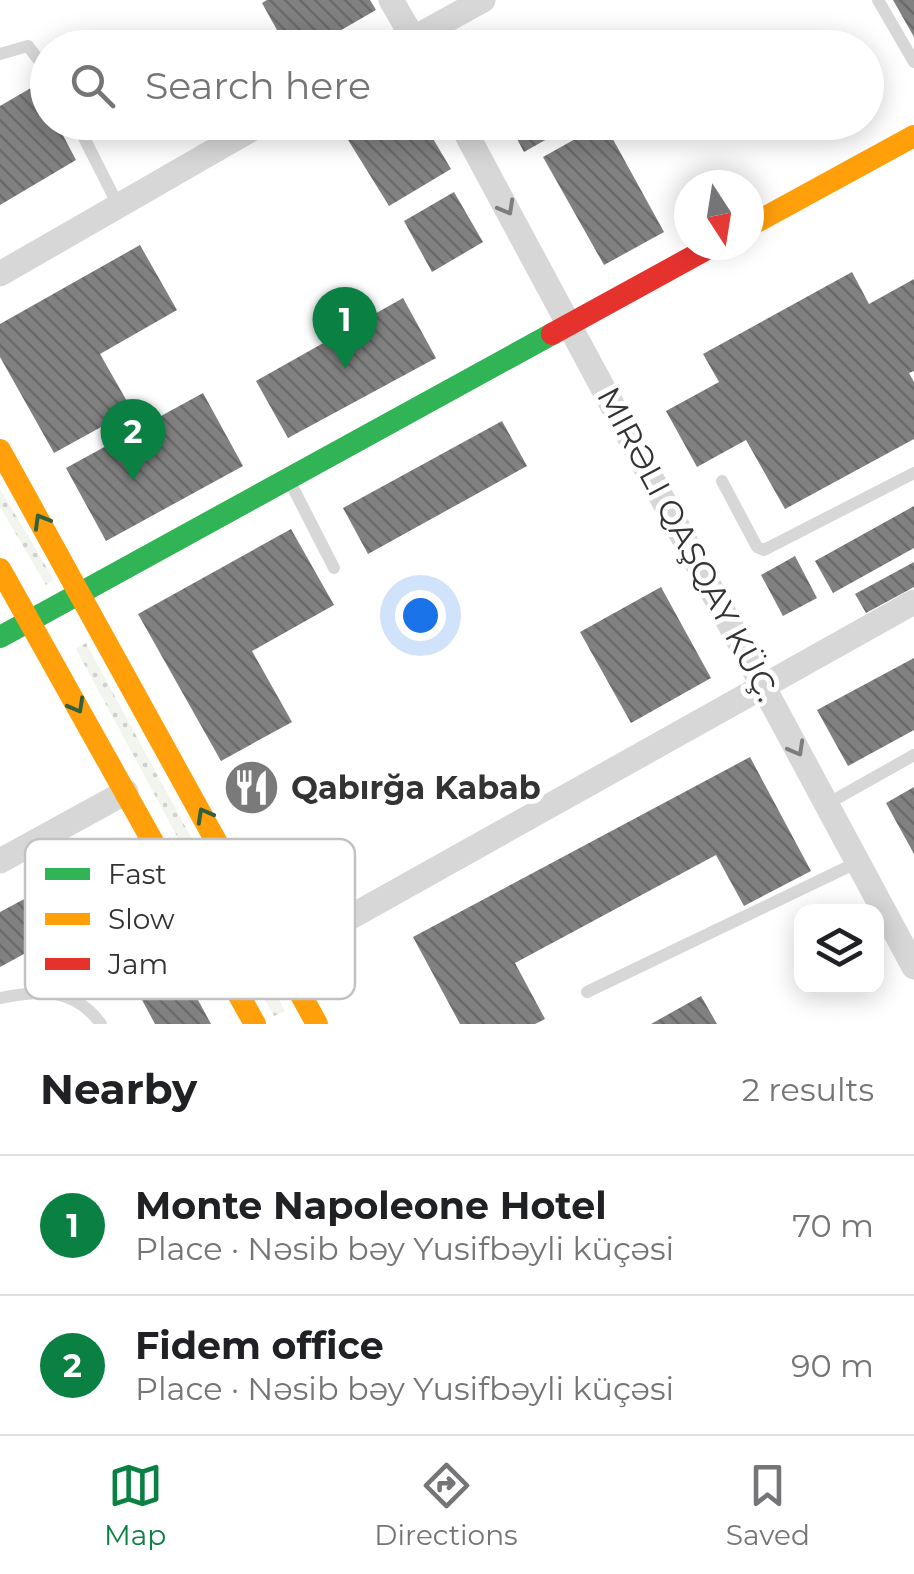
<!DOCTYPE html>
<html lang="en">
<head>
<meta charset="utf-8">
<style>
	body { margin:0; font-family:Montserrat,sans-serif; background:#f6f6f6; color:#202124 }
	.controls { position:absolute; right:30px; bottom:30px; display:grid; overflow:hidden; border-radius:20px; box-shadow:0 5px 25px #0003 }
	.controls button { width:90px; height:90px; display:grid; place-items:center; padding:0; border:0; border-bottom:2px solid #e0e0e0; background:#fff; color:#202124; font:50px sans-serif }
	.compass { position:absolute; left:674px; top:170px; width:90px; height:90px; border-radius:50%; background:#fff; box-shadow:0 5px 25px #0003; rotate:168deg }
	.you { position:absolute; left:420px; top:615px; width:35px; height:35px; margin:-25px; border:8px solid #fff; border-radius:50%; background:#1a73e8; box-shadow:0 0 0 15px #1a73e833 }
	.badge { display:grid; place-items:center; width:65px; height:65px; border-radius:50%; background:#0b8043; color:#fff; font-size:32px; font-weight:700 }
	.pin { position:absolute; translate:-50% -82px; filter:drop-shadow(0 2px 5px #0008) }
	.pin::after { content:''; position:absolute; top:52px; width:35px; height:30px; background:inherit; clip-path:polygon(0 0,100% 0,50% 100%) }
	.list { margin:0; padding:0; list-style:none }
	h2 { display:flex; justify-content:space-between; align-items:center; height:130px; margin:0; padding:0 40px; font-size:42px }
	h2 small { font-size:32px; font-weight:400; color:#757577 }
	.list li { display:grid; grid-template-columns:65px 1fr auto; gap:30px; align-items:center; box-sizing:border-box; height:140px; padding:0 40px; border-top:2px solid #e0e0e0 }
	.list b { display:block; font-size:38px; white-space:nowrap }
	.list p { margin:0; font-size:32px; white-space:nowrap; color:#757577 }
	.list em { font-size:32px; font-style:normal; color:#757577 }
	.icon { flex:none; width:55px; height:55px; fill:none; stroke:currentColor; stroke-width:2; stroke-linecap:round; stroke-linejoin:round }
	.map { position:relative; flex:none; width:914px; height:1024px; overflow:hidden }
	.search { position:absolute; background:#fff; box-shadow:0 5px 25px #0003; left:30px; right:30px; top:30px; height:110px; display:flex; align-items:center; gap:25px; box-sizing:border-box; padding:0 35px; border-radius:55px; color:#757577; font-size:38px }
	.sheet { height:410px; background:#fff }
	nav { display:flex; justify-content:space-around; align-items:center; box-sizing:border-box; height:140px; border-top:2px solid #e0e0e0; background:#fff; font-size:28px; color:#757577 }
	nav a { display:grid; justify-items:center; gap:5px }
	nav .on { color:#0b8043 }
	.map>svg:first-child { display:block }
</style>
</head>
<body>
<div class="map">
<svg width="914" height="1024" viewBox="0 0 914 1024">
	<defs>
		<pattern id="grass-dots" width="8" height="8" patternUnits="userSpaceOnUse" patternTransform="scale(2.5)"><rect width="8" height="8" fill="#f1f5ed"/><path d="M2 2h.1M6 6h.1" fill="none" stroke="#cfd2cc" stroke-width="1.8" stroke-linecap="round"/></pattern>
		<pattern id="building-back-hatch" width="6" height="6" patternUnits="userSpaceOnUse" patternTransform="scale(2.5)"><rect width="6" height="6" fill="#818181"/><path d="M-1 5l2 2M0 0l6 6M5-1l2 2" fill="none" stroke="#6a6a6a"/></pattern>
	</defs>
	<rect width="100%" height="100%" fill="#fff"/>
	<!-- grass -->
	<g fill="url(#grass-dots)">
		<polygon points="0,489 54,580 46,585 0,507"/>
		<polygon points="86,643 285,1011 274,1016 76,649"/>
	</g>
	<!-- building -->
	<g fill="url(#building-back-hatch)">
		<polygon points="267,0 370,0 376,10 310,48 287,48 262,3"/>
		<polygon points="893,0 914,0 914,37"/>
		<polygon points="36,85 48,107 48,122 56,122 76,160 0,205 0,106"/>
		<polygon points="367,122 423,122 451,169 389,206 345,135"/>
		<polygon points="508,122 577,122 524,152"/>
		<polygon points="604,123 664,232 604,265 543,157"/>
		<polygon points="454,192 483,242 432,272 404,221"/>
		<polygon points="140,245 177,310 100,354 132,410 54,453 0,357 0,324"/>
		<polygon points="852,272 869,304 914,279 914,371 909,373 914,382 914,439 785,509 746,440 697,467 666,411 719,382 703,354"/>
		<polygon points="403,298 436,358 288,438 256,381"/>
		<polygon points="203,393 243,466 106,541 66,468"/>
		<polygon points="502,421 527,466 368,554 343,508"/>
		<polygon points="914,506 914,548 833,593 815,561"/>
		<polygon points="291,529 334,605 252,651 292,722 221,761 138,614"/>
		<polygon points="795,556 817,598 783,616 761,575"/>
		<polygon points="914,562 914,587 866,613 855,594"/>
		<polygon points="661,587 711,678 631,723 580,632"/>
		<polygon points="914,658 914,730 848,766 817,710"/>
		<polygon points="750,757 811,871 744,906 716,855 515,963 545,1019 535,1024 460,1024 413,937"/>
		<polygon points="914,787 914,854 886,803"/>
		<polygon points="73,873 96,915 0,967 0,912"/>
		<polygon points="139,891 211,1024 155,1024 96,915"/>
		<polygon points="701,996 717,1024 651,1024"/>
	</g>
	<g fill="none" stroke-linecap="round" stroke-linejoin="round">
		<!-- lane -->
		<g stroke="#d7d7d7" stroke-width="12">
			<polyline points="878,0 914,62"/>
			<polyline points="0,54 28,46 48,72"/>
			<polyline points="76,122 118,205"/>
			<polyline points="289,480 334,568"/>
			<polyline points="722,481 757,547 764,550 914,473"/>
			<polyline points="827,804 914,755"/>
			<polyline points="587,992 858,862"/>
			<path d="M0 998C41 990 74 987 101 1024"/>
		</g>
		<!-- street -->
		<g stroke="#d7d7d7" stroke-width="25">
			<polyline points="391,0 419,48"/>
			<polyline points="396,48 483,0"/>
			<polyline points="460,122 914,967"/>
			<polyline points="0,274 264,122"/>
			<polyline points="0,861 126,792"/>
			<polyline points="281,956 914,602"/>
		</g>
		<!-- fast -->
		<polyline stroke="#30b455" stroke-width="22" points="0,637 552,334"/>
		<!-- slow -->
		<g stroke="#ff9f0a" stroke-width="22">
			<polyline points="749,226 914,136"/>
			<polyline points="0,450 317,1024"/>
			<polyline points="0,569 255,1024"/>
		</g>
		<!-- jam -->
		<polyline stroke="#e5322d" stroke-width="22" points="552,334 714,245"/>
	</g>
	<!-- one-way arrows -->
	<defs><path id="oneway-chevron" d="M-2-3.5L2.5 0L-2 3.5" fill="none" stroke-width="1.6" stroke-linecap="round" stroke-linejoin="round" transform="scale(2.5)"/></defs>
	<g stroke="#7d7d7d">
		<use href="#oneway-chevron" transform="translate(507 208) rotate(61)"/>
		<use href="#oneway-chevron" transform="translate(797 749) rotate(61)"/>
	</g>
	<g stroke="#32603f">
		<use href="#oneway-chevron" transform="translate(41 521) rotate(-120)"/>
		<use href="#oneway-chevron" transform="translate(77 706) rotate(61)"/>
		<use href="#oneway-chevron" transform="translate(204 815) rotate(-119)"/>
	</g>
	<!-- icons -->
	<defs>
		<symbol id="restaurant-disc" viewBox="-11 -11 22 22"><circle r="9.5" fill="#7a7a7a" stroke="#fff"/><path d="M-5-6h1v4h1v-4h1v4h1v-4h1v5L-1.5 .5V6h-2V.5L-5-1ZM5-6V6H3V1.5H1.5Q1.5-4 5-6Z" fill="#fff"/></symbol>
	</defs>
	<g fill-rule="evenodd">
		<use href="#restaurant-disc" x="220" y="756" width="63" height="63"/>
	</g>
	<g text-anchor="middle" stroke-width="10" stroke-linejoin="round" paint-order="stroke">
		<!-- street labels -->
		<g font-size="32" fill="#333" stroke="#fff">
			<text transform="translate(688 544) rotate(62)" y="11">MIRƏLI QAŞQAY KÜÇ.</text>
		</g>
		<!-- poi labels -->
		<g font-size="32" font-weight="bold" fill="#333" stroke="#fff" text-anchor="start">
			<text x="291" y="799">Qabırğa Kabab</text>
		</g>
	</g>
	<!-- legend -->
	<rect x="25" y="839" width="330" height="160" rx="15" fill="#fff" stroke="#c2c2c2" stroke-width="2.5"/>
	<rect x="45" y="868" width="45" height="12" fill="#30b455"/>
	<rect x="45" y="913" width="45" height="12" fill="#ff9f0a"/>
	<rect x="45" y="958" width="45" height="12" fill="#e5322d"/>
	<g font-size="28" fill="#333">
		<text x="108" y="884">Fast</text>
		<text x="108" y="929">Slow</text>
		<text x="108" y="974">Jam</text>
	</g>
</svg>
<div class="controls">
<button><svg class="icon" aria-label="layers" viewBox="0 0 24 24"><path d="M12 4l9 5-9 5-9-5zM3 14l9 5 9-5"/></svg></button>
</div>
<svg class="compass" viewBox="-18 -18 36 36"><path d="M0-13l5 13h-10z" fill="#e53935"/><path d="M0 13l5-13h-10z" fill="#757577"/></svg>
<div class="you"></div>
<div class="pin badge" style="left:345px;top:369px">1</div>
<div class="pin badge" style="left:133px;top:481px">2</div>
<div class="search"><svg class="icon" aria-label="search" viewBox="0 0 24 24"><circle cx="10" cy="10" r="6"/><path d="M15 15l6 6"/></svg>Search here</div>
</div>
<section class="sheet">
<h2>Nearby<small>2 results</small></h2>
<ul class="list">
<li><span class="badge">1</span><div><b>Monte Napoleone Hotel</b><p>Place · Nəsib bəy Yusifbəyli küçəsi</p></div><em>70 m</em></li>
<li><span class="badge">2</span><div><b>Fidem office</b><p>Place · Nəsib bəy Yusifbəyli küçəsi</p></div><em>90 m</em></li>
</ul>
</section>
<nav>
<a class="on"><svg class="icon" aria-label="map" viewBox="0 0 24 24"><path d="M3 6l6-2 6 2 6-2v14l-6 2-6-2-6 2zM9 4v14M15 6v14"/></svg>Map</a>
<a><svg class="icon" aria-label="directions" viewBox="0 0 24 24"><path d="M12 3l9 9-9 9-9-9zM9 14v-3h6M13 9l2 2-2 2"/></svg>Directions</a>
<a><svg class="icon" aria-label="saved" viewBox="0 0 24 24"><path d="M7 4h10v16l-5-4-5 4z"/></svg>Saved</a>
</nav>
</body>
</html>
